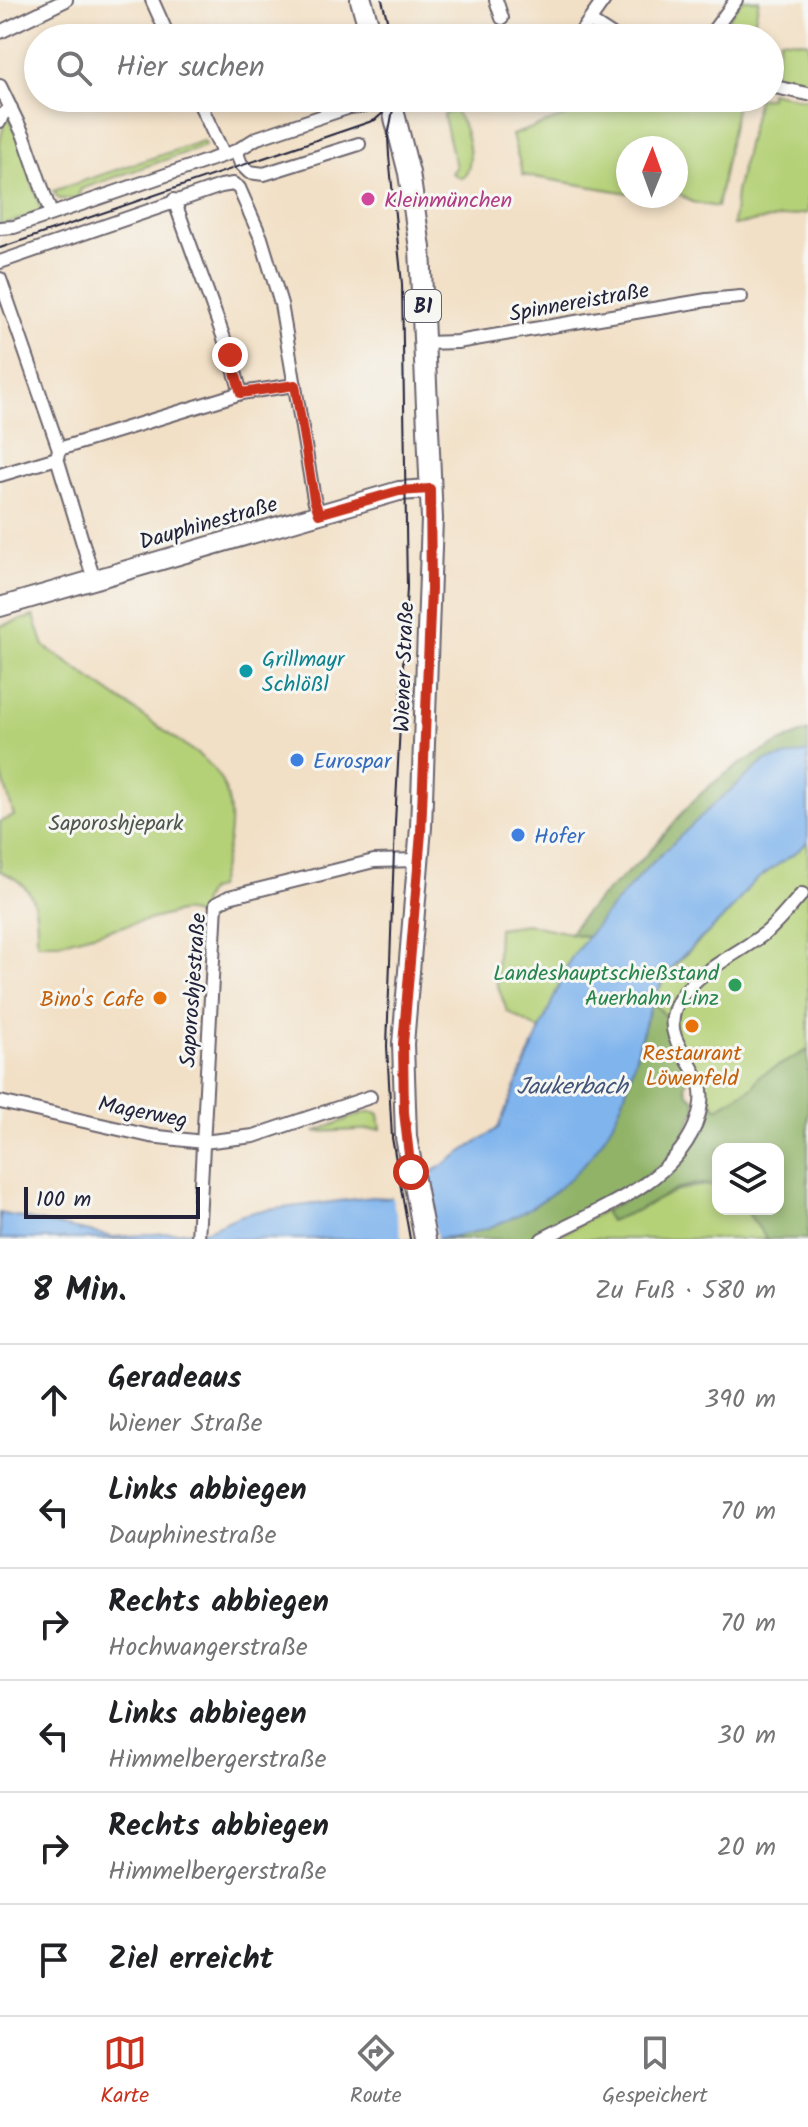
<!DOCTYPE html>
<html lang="de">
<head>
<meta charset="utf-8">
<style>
	body { margin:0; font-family:Kalam,sans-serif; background:#f2f2f2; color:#202124 }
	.controls { position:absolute; right:24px; bottom:24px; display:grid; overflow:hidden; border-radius:16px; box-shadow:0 4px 12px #0003 }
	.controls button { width:72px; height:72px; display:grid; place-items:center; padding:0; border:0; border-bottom:2px solid #e0e0e0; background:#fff; color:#202124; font:40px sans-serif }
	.compass { position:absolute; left:616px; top:136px; width:72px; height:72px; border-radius:50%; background:#fff; box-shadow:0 4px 12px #0003; rotate:1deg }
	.scale { position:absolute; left:24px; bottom:20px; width:176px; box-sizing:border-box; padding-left:8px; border:4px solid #22223b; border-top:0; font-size:22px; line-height:28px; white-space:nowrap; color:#22223b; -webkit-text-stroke:6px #f6f6f2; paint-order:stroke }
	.stop { position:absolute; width:24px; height:24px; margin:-18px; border:6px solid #c8321e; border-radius:50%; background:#fff }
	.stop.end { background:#c8321e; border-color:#fff; box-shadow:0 2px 8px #0008 }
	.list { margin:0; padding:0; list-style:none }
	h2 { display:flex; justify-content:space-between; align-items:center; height:104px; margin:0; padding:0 32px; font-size:34px }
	h2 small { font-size:26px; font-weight:400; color:#757577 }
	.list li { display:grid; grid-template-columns:52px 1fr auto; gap:24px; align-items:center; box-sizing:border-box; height:112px; padding:0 32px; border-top:2px solid #e0e0e0 }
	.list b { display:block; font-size:30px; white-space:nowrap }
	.list p { margin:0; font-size:26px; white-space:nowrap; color:#757577 }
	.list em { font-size:26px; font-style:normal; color:#757577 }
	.icon { flex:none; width:44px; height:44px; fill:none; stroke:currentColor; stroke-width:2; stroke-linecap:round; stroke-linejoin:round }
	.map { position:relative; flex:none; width:808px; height:1239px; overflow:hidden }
	.search { position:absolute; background:#fff; box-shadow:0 4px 12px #0003; left:24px; right:24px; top:24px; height:88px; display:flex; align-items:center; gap:20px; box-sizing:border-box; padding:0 28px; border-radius:44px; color:#757577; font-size:30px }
	.sheet { height:776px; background:#fff }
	nav { display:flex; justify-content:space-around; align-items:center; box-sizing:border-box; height:112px; border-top:2px solid #e0e0e0; background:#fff; font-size:22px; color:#757577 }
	nav a { display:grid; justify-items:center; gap:4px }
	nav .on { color:#c8321e }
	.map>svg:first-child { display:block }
</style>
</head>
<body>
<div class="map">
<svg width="808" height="1239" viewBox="0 0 808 1239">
	<rect width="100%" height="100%" fill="#f6f6f2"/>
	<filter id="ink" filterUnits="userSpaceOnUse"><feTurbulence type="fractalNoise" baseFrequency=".0125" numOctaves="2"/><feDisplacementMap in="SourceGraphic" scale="16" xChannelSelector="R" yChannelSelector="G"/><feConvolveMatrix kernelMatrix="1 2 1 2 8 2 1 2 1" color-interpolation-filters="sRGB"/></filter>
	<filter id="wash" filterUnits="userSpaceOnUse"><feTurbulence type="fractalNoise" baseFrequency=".006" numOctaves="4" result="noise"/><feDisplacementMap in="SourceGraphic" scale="32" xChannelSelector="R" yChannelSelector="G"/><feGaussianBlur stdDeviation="1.8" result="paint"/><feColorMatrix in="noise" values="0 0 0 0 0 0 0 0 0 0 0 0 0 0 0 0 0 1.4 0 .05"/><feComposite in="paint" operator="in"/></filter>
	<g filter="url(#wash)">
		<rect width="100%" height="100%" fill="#f2e0c6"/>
		<!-- green -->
		<g fill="#b5d178" stroke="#6c7a5a" stroke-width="2">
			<polygon points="742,0 759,0 751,38 714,38"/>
			<polygon points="780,39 808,42 808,90 772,82"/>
			<polygon points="770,92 808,100 808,213 733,225 736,192 758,98 770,98"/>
			<polygon points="619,98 738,98 717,207 692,202 676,192 676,148 628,148 628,193 523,175 512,135"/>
			<path d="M454 111C467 124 476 162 464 177L460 178 452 173 456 167 444 117V114Z"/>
			<polygon points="9,117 18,137 42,213 0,225 0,141 5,120"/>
			<polygon points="203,141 205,146 81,189 77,199 59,199 53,191"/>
			<path d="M34 616 44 646 200 756C244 790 231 841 217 888L209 890 203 900 201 924C197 913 191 911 179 912L58 943H37C37 907 37 886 0 871V822L14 816 0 769V626Z"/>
			<polygon points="808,842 808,1050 760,1076 753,1087 716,1109 694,1065 652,1001 671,969 732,909 751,884"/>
			<polygon points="527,924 588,937 570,960 540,1030 507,1011 496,981 498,928"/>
			<polygon points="366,1112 375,1112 379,1114 381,1129 314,1132"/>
			<path d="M714 1185 718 1188V1209H745L767 1239H554L604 1211 610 1220C649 1206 671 1186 714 1185Z"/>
		</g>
		<!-- forest -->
		<g fill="#90b368" stroke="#596a52" stroke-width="2">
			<path d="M808 731V752L765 761 647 868 588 937 570 933C589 903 618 883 643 858 658 843 670 827 684 811 717 773 762 749 808 731Z"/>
			<path d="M652 1001C658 1008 665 1014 670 1022 678 1036 692 1072 685 1085L688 1094 695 1100 696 1107 679 1146 663 1164 634 1184 548 1229 528 1239H439L457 1237 622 1102Z"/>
			<path d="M808 1050V1239H767L745 1209H778V1149H718V1188C693 1176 667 1195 646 1206 635 1212 622 1216 610 1221L604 1211C634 1195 667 1180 687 1153 697 1138 698 1113 714 1104L717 1108 753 1087 759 1076Z"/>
		</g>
		<!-- water -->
		<path fill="#7fb4ed" stroke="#506b94" stroke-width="2" d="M808 752V842C792 858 771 867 754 882 745 890 739 901 731 910 712 931 687 948 670 970 642 1009 639 1058 622 1102 592 1179 517 1231 436 1239H0V1213L113 1237 208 1230 239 1216 258 1211 372 1197 390 1198 407 1189 498 1128 570 960 602 918 647 868 713 805 765 761Z"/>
		<!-- pier -->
		<polygon fill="#f2e0c6" points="423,1174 437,1239 402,1239 391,1193"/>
	</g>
	<g filter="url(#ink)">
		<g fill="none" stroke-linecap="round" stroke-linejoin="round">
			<defs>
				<g id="minor">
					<polyline points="152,0 169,38"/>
					<polyline points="496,0 502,18"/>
					<polyline points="590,21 616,38"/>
					<polyline points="0,32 66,0"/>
					<polyline points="577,38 604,0"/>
					<polyline points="708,38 736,0"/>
					<polyline points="0,86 24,136 51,214"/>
					<polyline points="770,86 808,94"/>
					<polyline points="197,98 224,155"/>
					<polyline points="0,121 2,115 11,108"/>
					<polyline points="236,151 241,164 249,172 264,174 359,144"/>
					<polyline points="174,200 230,355 241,393"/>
					<polyline points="0,228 14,227 236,151 257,138 350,107 432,98"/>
					<polyline points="0,262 221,186 233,184 239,188 261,238 281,304 314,499 319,514"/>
					<polyline points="0,279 59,449 57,458 94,580"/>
					<polyline points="425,343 457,342 707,300 741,297"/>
					<polyline points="59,449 241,393 295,385"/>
					<polyline points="0,475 57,458"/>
					<polyline points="0,1102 150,1136 203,1142 254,1136 370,1097"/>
					<polyline points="198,1239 216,904 229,897 374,861 419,860"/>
					<path d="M542 1239C596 1210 669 1186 695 1126 700 1113 704 1099 700 1085 692 1059 666 1041 674 1012 684 975 741 954 769 930 781 919 791 906 802 894"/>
				</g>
				<polyline id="secondary" points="0,607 399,491 430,489"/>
				<g id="primary">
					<polyline points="361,0 372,38"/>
					<polyline points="390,98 409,173 420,248 432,519 421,827 403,1044 406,1137 425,1239"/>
				</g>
			</defs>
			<!-- minor casing -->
			<use href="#minor" stroke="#6b646c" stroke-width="16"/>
			<!-- secondary casing -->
			<use href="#secondary" stroke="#6b646c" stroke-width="22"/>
			<!-- primary casing -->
			<use href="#primary" stroke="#6b646c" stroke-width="24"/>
			<!-- minor -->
			<use href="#minor" stroke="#fff" stroke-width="12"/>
			<!-- secondary -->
			<use href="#secondary" stroke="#fff" stroke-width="18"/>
			<!-- primary -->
			<use href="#primary" stroke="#fff" stroke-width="20"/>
			<!-- tram -->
			<g stroke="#22223b" stroke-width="2">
				<polyline points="382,0 392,38"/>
				<polyline points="395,98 388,137 389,156 402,284 407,587 395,823 387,1046 392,1138 410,1239"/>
				<polyline points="0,248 375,120 395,102"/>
			</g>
		</g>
	</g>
	<g fill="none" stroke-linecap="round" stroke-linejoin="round" filter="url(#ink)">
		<!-- route -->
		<polyline stroke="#c8321e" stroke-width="10" points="230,355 241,393 295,385 314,499 319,514 399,491 430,489 431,589 421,833 403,1044 404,1112 411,1172"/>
	</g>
	<!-- markers -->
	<circle fill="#d1479c" stroke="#f6f6f2" stroke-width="3" cx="368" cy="199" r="8"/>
	<circle fill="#0f9aa8" stroke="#f6f6f2" stroke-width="3" cx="246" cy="671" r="8"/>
	<g fill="#3f7fe0" stroke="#f6f6f2" stroke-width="3">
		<circle cx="297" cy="760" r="8"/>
		<circle cx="518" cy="835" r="8"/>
	</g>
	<circle fill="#2e9e5b" stroke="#f6f6f2" stroke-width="3" cx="735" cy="985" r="8"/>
	<g fill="#e8710a" stroke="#f6f6f2" stroke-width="3">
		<circle cx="160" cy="998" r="8"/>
		<circle cx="692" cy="1026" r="8"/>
	</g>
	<g text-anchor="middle" stroke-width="6" stroke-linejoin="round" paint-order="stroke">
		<!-- shield labels -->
		<rect fill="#f6f6f2" stroke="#626272" stroke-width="2" x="405" y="290" width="36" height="32" rx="6"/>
		<g font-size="20" font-weight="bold" fill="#22223b">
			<text x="423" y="313">B1</text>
		</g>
		<!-- hotel labels -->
		<g font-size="22" fill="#b23c85" stroke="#f6f6f2" text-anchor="start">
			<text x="384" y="207">Kleinmünchen</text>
		</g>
		<!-- street labels -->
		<g font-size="22" fill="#22223b" stroke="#f6f6f2">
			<text transform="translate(579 301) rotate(-10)" y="8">Spinnereistraße</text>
			<text transform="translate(208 522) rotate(-16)" y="8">Dauphinestraße</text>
			<text transform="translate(403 667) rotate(-88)" y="8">Wiener Straße</text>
			<text transform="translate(192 990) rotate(-86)" y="8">Saporoshjestraße</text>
			<text transform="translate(143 1111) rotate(11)" y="8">Magerweg</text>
		</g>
		<!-- culture labels -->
		<g font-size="22" fill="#0d838f" stroke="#f6f6f2" text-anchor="start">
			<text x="262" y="666">Grillmayr<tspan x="262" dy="25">Schlößl</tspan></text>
		</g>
		<!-- shop labels -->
		<g font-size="22" fill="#366cbe" stroke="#f6f6f2" text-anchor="start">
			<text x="313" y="768">Eurospar</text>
			<text x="534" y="843">Hofer</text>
		</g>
		<!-- park labels -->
		<g font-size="22" fill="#4e574d" stroke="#f6f6f2">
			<text x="116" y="830">Saporoshjepark</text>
		</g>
		<!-- leisure labels -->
		<g font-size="22" fill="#27864d" stroke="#f6f6f2" text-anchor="end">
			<text x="719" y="980">Landeshauptschießstand<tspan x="719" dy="25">Auerhahn Linz</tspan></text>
		</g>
		<!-- food labels -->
		<g font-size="22" fill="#c56008" stroke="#f6f6f2" text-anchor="end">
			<text x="144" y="1006">Bino's Cafe</text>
			<text x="692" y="1060" text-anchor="middle">Restaurant<tspan x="692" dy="25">Löwenfeld</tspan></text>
		</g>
		<!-- water labels -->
		<g font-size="24" font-style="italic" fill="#435579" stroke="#f6f6f2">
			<text x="572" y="1094">Jaukerbach</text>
		</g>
	</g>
</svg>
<div class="controls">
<button><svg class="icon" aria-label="layers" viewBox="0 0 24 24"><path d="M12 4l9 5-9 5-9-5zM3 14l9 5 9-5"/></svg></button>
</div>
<svg class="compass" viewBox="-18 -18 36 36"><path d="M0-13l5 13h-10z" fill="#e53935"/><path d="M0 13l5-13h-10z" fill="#757577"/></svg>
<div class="scale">100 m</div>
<div class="stop" style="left:411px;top:1172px"></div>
<div class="stop end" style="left:230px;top:355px"></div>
<div class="search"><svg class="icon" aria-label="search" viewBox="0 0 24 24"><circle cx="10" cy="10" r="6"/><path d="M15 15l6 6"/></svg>Hier suchen</div>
</div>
<section class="sheet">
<h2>8 Min.<small>Zu Fuß · 580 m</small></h2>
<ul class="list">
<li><svg class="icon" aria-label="ahead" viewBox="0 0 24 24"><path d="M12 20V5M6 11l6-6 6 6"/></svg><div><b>Geradeaus</b><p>Wiener Straße</p></div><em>390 m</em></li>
<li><svg class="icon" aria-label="left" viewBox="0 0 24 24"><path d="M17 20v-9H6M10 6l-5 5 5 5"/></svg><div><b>Links abbiegen</b><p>Dauphinestraße</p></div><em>70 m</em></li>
<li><svg class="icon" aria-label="right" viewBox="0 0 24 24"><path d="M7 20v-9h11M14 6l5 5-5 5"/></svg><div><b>Rechts abbiegen</b><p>Hochwangerstraße</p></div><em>70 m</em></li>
<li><svg class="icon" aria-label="left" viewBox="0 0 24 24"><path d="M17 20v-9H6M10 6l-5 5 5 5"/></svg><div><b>Links abbiegen</b><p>Himmelbergerstraße</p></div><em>30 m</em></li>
<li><svg class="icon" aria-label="right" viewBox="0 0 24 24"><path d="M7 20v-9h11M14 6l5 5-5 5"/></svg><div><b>Rechts abbiegen</b><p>Himmelbergerstraße</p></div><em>20 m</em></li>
<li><svg class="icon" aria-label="arrive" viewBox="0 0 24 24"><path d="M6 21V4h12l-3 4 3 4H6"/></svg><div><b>Ziel erreicht</b></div></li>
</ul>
</section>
<nav>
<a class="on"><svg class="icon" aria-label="map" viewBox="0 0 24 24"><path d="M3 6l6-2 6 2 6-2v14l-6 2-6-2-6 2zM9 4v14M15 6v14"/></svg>Karte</a>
<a><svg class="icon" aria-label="directions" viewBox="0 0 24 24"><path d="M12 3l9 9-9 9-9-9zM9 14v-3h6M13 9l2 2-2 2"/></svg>Route</a>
<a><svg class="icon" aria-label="saved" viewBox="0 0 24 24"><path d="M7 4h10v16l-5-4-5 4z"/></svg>Gespeichert</a>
</nav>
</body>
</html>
